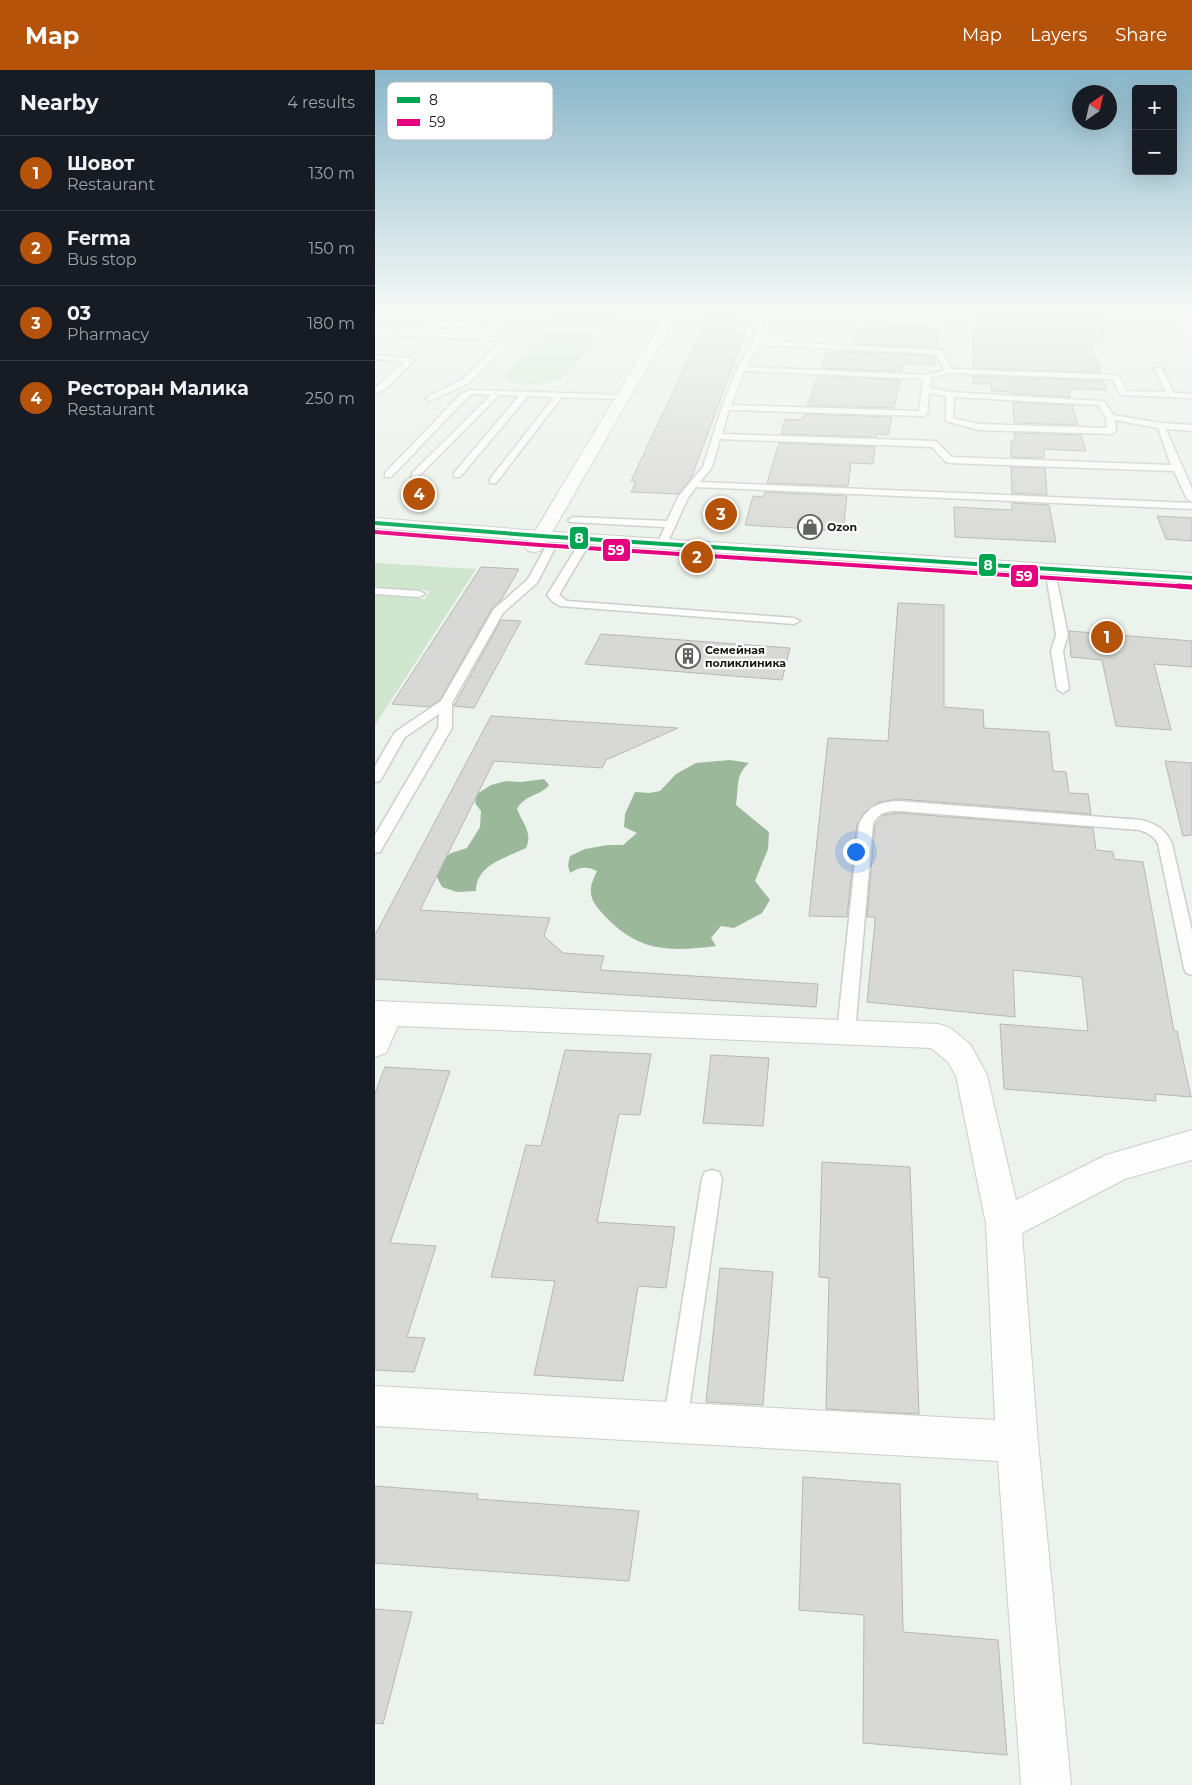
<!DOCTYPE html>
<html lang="en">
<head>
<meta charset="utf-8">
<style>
	body { margin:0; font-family:Montserrat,sans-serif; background:#20242c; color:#f1f3f6 }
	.controls { position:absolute; right:15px; top:15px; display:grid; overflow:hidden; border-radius:5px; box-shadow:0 5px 20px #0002 }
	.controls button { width:45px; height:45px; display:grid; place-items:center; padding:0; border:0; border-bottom:1px solid #363941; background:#171b24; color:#f1f3f6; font:25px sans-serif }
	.compass { position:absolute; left:697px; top:15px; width:45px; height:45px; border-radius:50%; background:#171b24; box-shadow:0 5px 20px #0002; rotate:34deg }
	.you { position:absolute; left:480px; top:781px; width:18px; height:18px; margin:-12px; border:4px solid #fff; border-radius:50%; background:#1a73e8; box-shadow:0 0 0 8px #1a73e833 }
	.badge { display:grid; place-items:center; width:32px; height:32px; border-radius:50%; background:#b45309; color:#fff; font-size:16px; font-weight:700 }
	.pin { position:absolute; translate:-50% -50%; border:2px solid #fff; box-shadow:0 1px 5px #0006 }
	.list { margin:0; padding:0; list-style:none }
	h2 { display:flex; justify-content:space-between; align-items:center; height:65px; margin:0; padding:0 20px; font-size:21px }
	h2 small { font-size:16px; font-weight:400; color:#9ea1a6 }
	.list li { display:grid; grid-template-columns:32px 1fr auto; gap:15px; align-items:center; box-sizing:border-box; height:75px; padding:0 20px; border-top:1px solid #363941 }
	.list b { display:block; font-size:19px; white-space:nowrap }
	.list p { margin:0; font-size:16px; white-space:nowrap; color:#9ea1a6 }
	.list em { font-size:16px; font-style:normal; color:#9ea1a6 }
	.map { position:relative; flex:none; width:817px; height:1715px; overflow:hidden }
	header { display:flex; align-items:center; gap:30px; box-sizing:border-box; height:70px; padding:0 25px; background:#b45309; color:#fff }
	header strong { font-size:24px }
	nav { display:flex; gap:28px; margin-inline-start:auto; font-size:18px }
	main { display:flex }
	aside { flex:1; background:#171b24 }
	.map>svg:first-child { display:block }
</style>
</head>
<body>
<header>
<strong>Map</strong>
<nav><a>Map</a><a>Layers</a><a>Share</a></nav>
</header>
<main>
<aside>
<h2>Nearby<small>4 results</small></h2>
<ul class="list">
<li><span class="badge">1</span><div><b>Шовот</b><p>Restaurant</p></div><em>130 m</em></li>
<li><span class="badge">2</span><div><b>Ferma</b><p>Bus stop</p></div><em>150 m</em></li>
<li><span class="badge">3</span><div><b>03</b><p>Pharmacy</p></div><em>180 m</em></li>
<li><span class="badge">4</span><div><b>Ресторан Малика</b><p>Restaurant</p></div><em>250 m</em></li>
</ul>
</aside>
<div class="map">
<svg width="817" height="1715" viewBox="0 0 817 1715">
	<rect width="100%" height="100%" fill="#ecf2ec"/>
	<!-- green -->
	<g fill="#cfe5ce">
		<polygon points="180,242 247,242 242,249 175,247"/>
		<polygon points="193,259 215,260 225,266 186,310 162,315 138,313 128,305 172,263"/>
		<polygon points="0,493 101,499 0,655 0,525 50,529 55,521 0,516"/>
	</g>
	<!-- water -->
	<g fill="#9cb89b">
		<path d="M355 690 374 693C360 705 364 717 361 735L394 762 393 779 380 811 395 830 387 843 359 858 346 856 336 868 341 876C294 882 263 882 229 845 214 829 212 821 222 801 211 796 205 797 195 803L193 795 195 786 210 779 233 775H248L262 763 249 757 250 744 260 722 274 723 285 721 301 704 321 693Z"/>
		<path d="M169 709 174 715C166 726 150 724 142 739 148 754 158 763 151 778 130 788 101 795 101 821L82 822 67 817 60 803 63 793 76 783 92 778 105 757 106 741 100 733 102 724 116 715 131 711 146 712Z"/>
	</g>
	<!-- building -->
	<g fill="#d8d8d7" stroke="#b7b7b6">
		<polygon points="599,242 725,242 730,272 715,271 726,303 598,298"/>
		<polygon points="335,243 361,243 359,248 361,248 355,263 370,263 316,409 303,424 256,422 261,411 256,411"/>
		<polygon points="487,251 565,255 562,278 479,274"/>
		<polygon points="452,282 476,282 560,286 561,288 560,295 528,294 526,302 446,298"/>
		<polygon points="443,306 525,310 519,338 432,336"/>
		<polygon points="598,306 728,311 732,320 693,319 695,327 638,324 637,322 617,321 616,314 598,314"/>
		<polygon points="638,332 697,335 703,355 639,353"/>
		<polygon points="429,344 517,347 513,365 502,364 502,367 406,364 410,349 427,350"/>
		<polygon points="639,363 706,365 711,381 669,379 669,388 636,387 636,371 640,371"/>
		<polygon points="404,373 500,377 498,394 476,393 473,416 392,413"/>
		<polygon points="636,397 670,398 672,425 637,423"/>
		<polygon points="390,422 472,426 468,461 370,455 378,426 388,427"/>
		<polygon points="637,433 674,435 681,472 580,467 579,437 637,440"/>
		<polygon points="782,446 817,448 817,471 791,469"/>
		<polygon points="106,497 144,499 126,530 117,538 65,630 54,637 17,634"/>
		<polygon points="523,533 569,535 569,637 608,640 609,658 674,662 678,701 691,702 694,723 713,724 716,744 524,729 504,732 490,742 482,754 472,847 434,846 453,668 513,671"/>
		<polygon points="126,550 146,551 99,638 79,636"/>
		<polygon points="694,561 817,571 817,597 779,594 796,660 741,656 727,590 696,587"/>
		<polygon points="226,564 415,578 407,610 210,594"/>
		<polygon points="116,646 303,658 231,690 227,698 119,691 45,840 175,848 169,866 188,883 229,886 225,900 443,914 441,937 0,909 0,865"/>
		<polygon points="790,691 817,693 817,765 808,766"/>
		<polygon points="524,743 718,758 721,780 738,782 739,789 768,792 799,961 802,961 816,1027 780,1024 781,1031 629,1019 625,954 713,961 707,907 638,900 640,947 492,932 500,852 500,847 492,847 500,755 509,745"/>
		<polygon points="190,980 276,984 265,1045 244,1044 222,1152 300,1157 291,1218 263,1216 248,1311 159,1305 180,1211 116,1207 151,1075 166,1076"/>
		<polygon points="336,985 394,988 388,1056 328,1053"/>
		<polygon points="10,997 75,1001 15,1173 61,1176 32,1267 50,1268 39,1302 0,1300 0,1023"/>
		<polygon points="447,1092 535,1097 544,1344 451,1339 454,1208 444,1207"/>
		<polygon points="345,1198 398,1202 388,1335 331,1332"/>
		<polygon points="428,1407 525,1414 528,1562 623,1570 632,1685 488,1673 489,1545 424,1540"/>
		<polygon points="0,1416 103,1424 102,1429 264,1441 254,1511 0,1493"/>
		<polygon points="0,1539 37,1542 8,1654 0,1653"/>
	</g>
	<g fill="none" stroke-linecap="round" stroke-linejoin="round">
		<defs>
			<g id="service">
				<polygon points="150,242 157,242 148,250 54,258 51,256 54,254 146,246"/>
				<path d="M385 242H391L386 271 564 280 568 282 577 299 741 305 745 307 751 321 791 322 779 299 786 297 799 323 817 324V328L748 325 744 323 738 309 574 303 556 308 555 318 575 322 726 331H729L738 345 786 353 817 355V361L791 359 817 419V432L812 429 799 401 574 393 571 392 557 377 345 369 337 397 325 412 817 433V439L321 417 313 428 291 476 287 477 282 474 290 457 195 452 193 450 198 447 292 451 303 427 328 397 347 337 362 299 378 273ZM384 275 561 284 570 300 552 305 371 297ZM369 301 548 309 544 341 356 335ZM554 323 571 326V351L604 360 737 364 741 361 740 350 783 358 796 395 577 387 562 372 559 371 347 364 354 340 548 346 552 344ZM579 327 723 335 731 347 732 358 604 354 578 348Z"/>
				<polygon points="762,242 771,242 817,256 817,260"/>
				<polygon points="812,242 817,242 817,248 815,247"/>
				<polygon points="0,262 102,264 135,270 94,313 55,331 51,329 52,327 88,309 126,271 102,268 0,266"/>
				<polygon points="0,285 36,288 40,290 12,318 0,324 0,318 30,292 0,289"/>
				<polygon points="94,320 247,325 251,327 247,329 187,327 121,413 115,413 115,409 179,327 153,326 85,407 79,407 79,403 144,326 124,325 43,407 37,407 37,403 116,325 98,324 92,328 16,407 10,407 10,403 86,324"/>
				<polygon points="212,466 217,469 184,525 192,531 419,548 425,551 419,554 185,536 178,532 172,525 207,469"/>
				<polygon points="175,475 180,478 162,513 128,543 77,633 77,658 5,782 0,783 0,765 63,658 64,644 30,667 5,711 0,712 0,696 20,662 66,631 119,539 153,509 170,478"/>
				<polygon points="677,508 682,511 693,565 688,581 694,619 688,623 682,619 676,581 681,565 672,511"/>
				<polygon points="0,518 44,521 50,524 44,527 0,524"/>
				<path d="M524 731 766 750C781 754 791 759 797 774L817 861V905L811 903 809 898 783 774C779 766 773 763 765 760L524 741C512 741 504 742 498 754L480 962 477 967 471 969 465 967 462 962 484 754C493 736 504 732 524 731Z"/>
				<polygon points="337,1100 344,1102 347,1109 312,1353 308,1361 300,1365 292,1361 288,1353 327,1109 330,1102"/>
			</g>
			<g id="minor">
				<polygon points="292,242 304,242 175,466 172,470 166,471 160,470 157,466"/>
				<polygon points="0,931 563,954 574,957 595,974 612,1005 641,1130 731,1085 817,1060 817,1090 750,1109 647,1163 663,1372 696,1715 646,1715 623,1391 0,1356 0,1316 620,1350 611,1154 581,1006 573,992 556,978 23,956 11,983 0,987"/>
			</g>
			<polygon id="tertiary" points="166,461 172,462 175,466 165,481 159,482 153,481 150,477 160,462"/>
			<polygon id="secondary" points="0,448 166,461 817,503 817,513 166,471 0,458"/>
		</defs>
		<!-- service casing -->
		<use href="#service" stroke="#cbcfcb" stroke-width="3"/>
		<!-- minor casing -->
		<use href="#minor" stroke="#cbcfcb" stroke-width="2"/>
		<!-- tertiary casing -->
		<use href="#tertiary" stroke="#cbcfcb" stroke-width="2"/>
		<!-- secondary casing -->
		<use href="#secondary" stroke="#cbcfcb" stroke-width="2"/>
		<!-- service -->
		<use href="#service" fill="#fcfdfc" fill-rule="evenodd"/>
		<!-- minor -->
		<use href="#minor" fill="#fcfdfc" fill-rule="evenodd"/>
		<!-- tertiary -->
		<use href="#tertiary" fill="#fcfdfc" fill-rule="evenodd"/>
		<!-- secondary -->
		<use href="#secondary" fill="#fcfdfc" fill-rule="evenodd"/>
		<defs>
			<polyline id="bus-1" points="0,453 166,466 817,508"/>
			<polyline id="bus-2-far1" points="0,462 165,475 816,517"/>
			<polyline id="bus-2" points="803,516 816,517"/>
		</defs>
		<!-- bus-1 casing -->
		<use href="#bus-1" stroke="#fff" stroke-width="6"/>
		<!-- bus-2-far1 casing -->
		<use href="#bus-2-far1" stroke="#fff" stroke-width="6"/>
		<!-- bus-2 casing -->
		<use href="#bus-2" stroke="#fff" stroke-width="8"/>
		<!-- bus-1 -->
		<use href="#bus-1" stroke="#00a651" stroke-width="4"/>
		<!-- bus-2-far1 -->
		<use href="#bus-2-far1" stroke="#e5007d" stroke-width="4"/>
		<!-- bus-2 -->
		<use href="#bus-2" stroke="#e5007d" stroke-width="5"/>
	</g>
	<!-- sky -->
	<linearGradient id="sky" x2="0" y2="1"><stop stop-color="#89b6c9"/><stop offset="0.5" stop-color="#f6f9f6"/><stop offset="1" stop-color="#f6f9f6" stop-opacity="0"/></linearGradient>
	<rect width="817" height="482" fill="url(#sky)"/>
	<!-- icons -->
	<defs>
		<symbol id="shop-ring" viewBox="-11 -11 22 22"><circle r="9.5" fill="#fff" stroke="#5f645e" stroke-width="1.5"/><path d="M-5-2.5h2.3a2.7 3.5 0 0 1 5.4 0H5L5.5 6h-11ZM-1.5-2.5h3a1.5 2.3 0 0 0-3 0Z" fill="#5f645e"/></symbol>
		<symbol id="building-ring" viewBox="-11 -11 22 22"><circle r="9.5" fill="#fff" stroke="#5f645e" stroke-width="1.5"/><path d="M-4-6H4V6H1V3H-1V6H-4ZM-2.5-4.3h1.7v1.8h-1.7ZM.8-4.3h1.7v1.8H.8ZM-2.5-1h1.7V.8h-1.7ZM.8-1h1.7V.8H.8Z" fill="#5f645e"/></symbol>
	</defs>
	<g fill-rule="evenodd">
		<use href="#shop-ring" x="421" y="443" width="28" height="28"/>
		<use href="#building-ring" x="299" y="572" width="28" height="28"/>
	</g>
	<g text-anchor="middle" stroke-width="4.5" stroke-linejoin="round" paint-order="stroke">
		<!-- far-poi labels -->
		<g font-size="11" font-weight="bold" fill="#131712" stroke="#fff" text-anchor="start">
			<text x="452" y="461">Ozon</text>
			<text x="330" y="584">Семейная<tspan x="330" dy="13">поликлиника</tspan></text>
		</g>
	</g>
	<!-- legend -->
	<rect x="12" y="12" width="166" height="58" rx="8" fill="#fff" stroke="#b8b9b8" stroke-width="1"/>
	<rect x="22" y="27" width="23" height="6" fill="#00a651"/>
	<rect x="22" y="49" width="23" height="7" fill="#e5007d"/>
	<g font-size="14" fill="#131712">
		<text x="54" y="35">8</text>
		<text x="54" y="57">59</text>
	</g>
	<g stroke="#fff" stroke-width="2">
		<rect x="194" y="456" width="20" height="24" rx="5" fill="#00a651"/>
		<rect x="227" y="468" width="29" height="24" rx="5" fill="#e5007d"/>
		<rect x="603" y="483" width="19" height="24" rx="5" fill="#00a651"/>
		<rect x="635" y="494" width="29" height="24" rx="5" fill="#e5007d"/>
	</g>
	<g font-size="14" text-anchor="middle" font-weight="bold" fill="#fff">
		<text x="204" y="473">8</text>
		<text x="241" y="485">59</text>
		<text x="613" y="500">8</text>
		<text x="649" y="511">59</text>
	</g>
</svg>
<div class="controls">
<button>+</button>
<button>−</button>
</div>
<svg class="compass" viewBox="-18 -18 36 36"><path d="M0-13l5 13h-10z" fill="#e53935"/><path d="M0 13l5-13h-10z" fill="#9ea1a6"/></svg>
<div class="you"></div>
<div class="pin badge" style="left:732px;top:567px">1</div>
<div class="pin badge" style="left:322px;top:487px">2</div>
<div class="pin badge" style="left:346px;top:444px">3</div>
<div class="pin badge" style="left:44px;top:424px">4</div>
</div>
</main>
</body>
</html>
